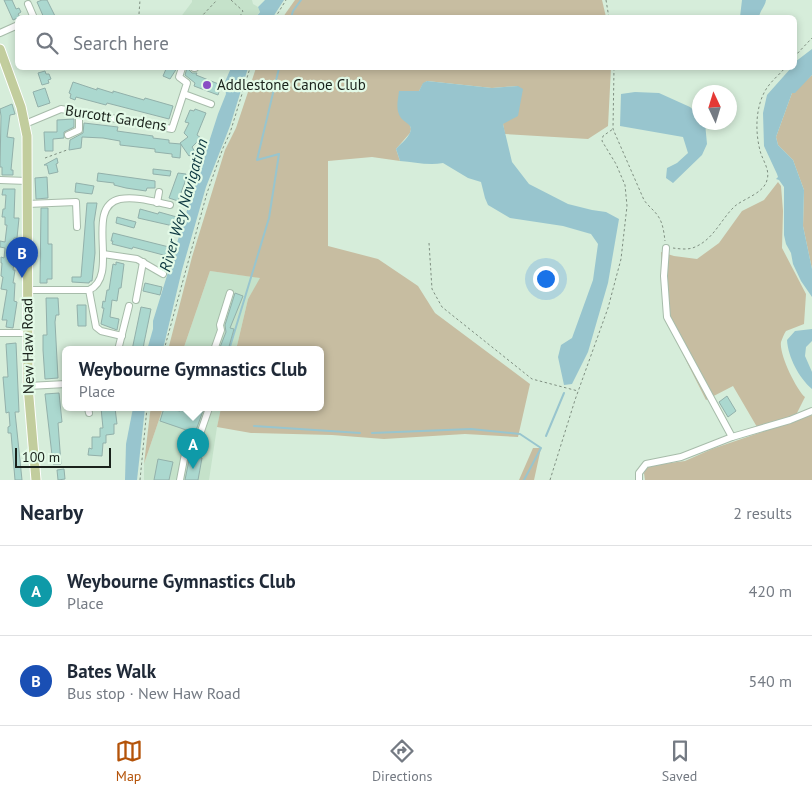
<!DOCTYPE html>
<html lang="en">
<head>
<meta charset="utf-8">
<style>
	body { margin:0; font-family:"PT Sans",sans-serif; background:#f2f2f3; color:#1f2937 }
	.compass { position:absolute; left:692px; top:85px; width:45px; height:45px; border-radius:50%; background:#fff; box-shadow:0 2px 8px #0003; rotate:356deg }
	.scale { position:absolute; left:15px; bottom:12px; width:96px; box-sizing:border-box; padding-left:5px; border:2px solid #1a221b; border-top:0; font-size:14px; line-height:18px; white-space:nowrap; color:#1a221b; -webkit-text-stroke:4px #e3fae7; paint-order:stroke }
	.you { position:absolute; left:545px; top:278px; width:18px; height:18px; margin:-12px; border:4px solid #fff; border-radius:50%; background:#1a73e8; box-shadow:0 0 0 8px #1a73e833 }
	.badge { display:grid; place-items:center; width:32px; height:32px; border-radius:50%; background:#b45309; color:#fff; font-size:16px; font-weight:700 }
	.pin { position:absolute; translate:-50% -41px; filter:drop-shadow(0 1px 2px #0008) }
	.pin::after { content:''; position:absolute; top:26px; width:18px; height:15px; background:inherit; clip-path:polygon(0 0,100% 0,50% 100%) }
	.popup { position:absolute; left:62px; top:346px; width:262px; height:65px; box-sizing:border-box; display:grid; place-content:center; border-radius:8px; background:#fff; filter:drop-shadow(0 1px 4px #0005); font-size:16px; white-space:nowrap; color:#747a83 }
	.popup b { font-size:19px; color:#1f2937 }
	.popup::after { content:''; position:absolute; left:50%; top:100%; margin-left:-10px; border:10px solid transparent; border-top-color:#fff }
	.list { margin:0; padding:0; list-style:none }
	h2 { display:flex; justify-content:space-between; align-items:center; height:65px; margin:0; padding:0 20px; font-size:21px }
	h2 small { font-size:16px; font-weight:400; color:#747a83 }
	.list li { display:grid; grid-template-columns:32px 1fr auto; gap:15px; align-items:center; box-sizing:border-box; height:90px; padding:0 20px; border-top:1px solid #e0e1e3 }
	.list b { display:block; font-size:19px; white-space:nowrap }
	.list p { margin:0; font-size:16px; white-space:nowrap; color:#747a83 }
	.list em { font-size:16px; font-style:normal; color:#747a83 }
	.icon { flex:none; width:28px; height:28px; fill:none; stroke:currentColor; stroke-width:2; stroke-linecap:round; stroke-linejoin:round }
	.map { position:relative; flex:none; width:812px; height:480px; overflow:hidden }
	.search { position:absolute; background:#fff; box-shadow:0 2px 8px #0003; left:15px; right:15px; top:15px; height:55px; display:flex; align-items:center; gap:12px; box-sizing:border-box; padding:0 18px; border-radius:8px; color:#747a83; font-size:19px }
	.sheet { height:245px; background:#fff }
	nav { display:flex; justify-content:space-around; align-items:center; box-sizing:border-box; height:70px; border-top:1px solid #e0e1e3; background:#fff; font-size:14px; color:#747a83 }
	nav a { display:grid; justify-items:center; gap:2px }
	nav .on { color:#b45309 }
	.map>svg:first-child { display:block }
</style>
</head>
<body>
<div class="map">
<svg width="812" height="480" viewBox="0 0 812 480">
	<rect width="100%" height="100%" fill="#d6edda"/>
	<!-- built -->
	<g fill="#c5e2ca">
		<polygon points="192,0 252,0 253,4 258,7 260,11 256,17 180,18 192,2"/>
		<polygon points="210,271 261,278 248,299 236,350 183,350"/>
		<polygon points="163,408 221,408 217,427 209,480 144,480 144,464"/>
	</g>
	<!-- green -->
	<g fill="#c7bda1">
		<polygon points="295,0 602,0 606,17 283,17"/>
		<polygon points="256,68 611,68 608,126 588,139 505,134 503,124 518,86 492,88 427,81 423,84 419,91 400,91 411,129 410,133 396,149 400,161 372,157 328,161 328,246 378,259 418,286 435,313 530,384 518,437 465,434 384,439 332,435 251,433 217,427 221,408 320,408 320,350 236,350 248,299 260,278 210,271 183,350 168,350 192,257 225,150 236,128"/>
		<polygon points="812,75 812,269 803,226 804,190 793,160 778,145 776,137 792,93"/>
		<path d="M778 182 781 186 783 211 782 248 806 294 804 324 786 331C784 334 782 339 781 342 779 354 796 389 805 397L796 415 757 427 733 386 706 400 665 319 661 252 674 256 697 259 719 243 742 211 764 200Z"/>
		<polygon points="151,408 163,408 144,464 150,413"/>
		<polygon points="812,415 812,480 645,480 644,473 647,466 685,461 712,449"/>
		<polygon points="533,448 541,448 534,480 519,480"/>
	</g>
	<!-- water -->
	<g fill="#98c5ce">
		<polygon points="265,0 284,0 273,17 256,17 260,12 258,7"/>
		<path d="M742 0H766C765 7 760 10 759 17H740Z"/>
		<polygon points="812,49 812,75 795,93 792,93 776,137 778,145 793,160 804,190 803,226 812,269 812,297 801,281 793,264 791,253 786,244 784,235 784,187 779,180 776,179 778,177 777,174 764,146 763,113 767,95 791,68 794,68 795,62"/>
		<polygon points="231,68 248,68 230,126 206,187 182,270 164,345 162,350 147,350 153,329 153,321 189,204 218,114 226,94 224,84"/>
		<path d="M427 81 492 88 518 86 523 89 518 116 503 124 512 162 529 184 568 204 592 210 606 212 619 219 608 283 588 352 572 384 564 385 558 357 561 345 572 338 593 280 598 244 591 234 563 226 510 218 488 205 485 198 481 182 468 178 443 163C429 166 414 162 400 161L396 149C401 143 414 134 410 126 408 123 403 121 401 118 395 110 398 100 399 91H419L423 83Z"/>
		<polygon points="635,92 659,93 690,107 699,115 700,122 705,123 707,144 702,155 673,183 666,178 667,168 677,163 688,153 683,137 620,126 621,94"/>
		<path d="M812 329V341L806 347 805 356 812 372V389C799 378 788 357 787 340L795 331Z"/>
		<polygon points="133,408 145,408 137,480 125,480 126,444"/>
	</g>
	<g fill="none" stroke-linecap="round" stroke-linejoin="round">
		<!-- stream -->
		<g stroke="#98c5ce" stroke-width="2">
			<polyline points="291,18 293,11 301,0"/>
			<polyline points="229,350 269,218 279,154 257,160 279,68"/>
			<polyline points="254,426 360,433"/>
			<polyline points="372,433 471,429 520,434 541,448 524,480"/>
			<polyline points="546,436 564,393"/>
		</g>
	</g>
	<!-- building -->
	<g fill="#abd8cf" stroke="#92b0aa">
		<polygon points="4,0 12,0 16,9 19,8 21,12 18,14 20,17 13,20"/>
		<polygon points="42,0 47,0 56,18 44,18 37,2"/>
		<polygon points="162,68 177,68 170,79 163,76 166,69"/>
		<polygon points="187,68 192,73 197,73 196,75 221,85 218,95 194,86 195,83 185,75"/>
		<polygon points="45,71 46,74 49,74 51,79 48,80 49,83 42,85 38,73"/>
		<polygon points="73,82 97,90 97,88 113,93 113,91 144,100 145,98 173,106 169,119 107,103 106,105 76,97 75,100 70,98 71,94 69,93"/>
		<polygon points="45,88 50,103 38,107 33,92"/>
		<polygon points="12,104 15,114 10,115 7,137 14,138 11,170 13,170 13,175 2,175 2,167 0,167 1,116 0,109"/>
		<polygon points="195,109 206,113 197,135 201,138 192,147 195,152 189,156 180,143 188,137 184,133 189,123 185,122 190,110 194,111"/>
		<polygon points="74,119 74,127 64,132 64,138 53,139 53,151 45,151 44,132 57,132 57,120"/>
		<polygon points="84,123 118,127 117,131 153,136 153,138 169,140 169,143 181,144 180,158 172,157 172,154 155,152 155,149 120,145 120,141 103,138 82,137 81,148 69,150 70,140 83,133"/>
		<polygon points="57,158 58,163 56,164 58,172 49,174 47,165 44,165"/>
		<polygon points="153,169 171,171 170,176 153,174"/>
		<polygon points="98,173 155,181 155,188 147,188 146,191 126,188 114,185 114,183 97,181"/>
		<polygon points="178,173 186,174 185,182 178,201 169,198"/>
		<polygon points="47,177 48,198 36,199 35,178"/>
		<polygon points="76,183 94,186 92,194 75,192"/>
		<polygon points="3,189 15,189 14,218 19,218 17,238 14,238 12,257 15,257 13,270 15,270 13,283 15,283 14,301 17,302 13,328 6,327 7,320 2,320 7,290 1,289 3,277 1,276 2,263 1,263 1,257 4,258 5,248 0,247 0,241 5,242 7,225 5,225 5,217 2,217 3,209 5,209 6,195 2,195"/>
		<polygon points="87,203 97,203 94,222 95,253 92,281 90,281 89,283 72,282 72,277 81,277"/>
		<polygon points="41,208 48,208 48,244 52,244 52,279 47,279 47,283 40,283"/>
		<polygon points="140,209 158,214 159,212 184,219 182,228 138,218"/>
		<polygon points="117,217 136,222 134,228 116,223"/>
		<polygon points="113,233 173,248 171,257 133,247 132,249 112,244 113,241 111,241"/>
		<polygon points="116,262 124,264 121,288 119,288 117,301 112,300 110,317 119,319 117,330 101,324 104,308 102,308 103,301 105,302 107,290 109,290 113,264 116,265"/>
		<polygon points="145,283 162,287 160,295 143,291"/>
		<polygon points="235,293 243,296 230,328 234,329 228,350 219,350 226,332 225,325"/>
		<polygon points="46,298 58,298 59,315 56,315 55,322 58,378 45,379 43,350 43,335 47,335"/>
		<polygon points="77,305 86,305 86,326 78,326"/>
		<polygon points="141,307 151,309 144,343 143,350 132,350"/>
		<polygon points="16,343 19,412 15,412 22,480 15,480 11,433 8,433 8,427 10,426 9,412 6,413 3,377 8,377 6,344"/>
		<polygon points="59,393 62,422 58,423 61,464 53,464 45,394"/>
		<polygon points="727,396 736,411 728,417 719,402"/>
		<polygon points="101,408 115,408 117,424 114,424 114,434 106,435 106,443 103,443 102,456 88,455 89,448 92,449 92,437 100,437 100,428 103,428"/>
		<polygon points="164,408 180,411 181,408 204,408 195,433 160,421"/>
		<polygon points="190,455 202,458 198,480 185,480"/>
		<polygon points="158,459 173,462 169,480 154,480"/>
		<polygon points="64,469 65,479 58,480 57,470"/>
	</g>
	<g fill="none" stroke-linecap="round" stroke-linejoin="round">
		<defs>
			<g id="minor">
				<polyline points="28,4 34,18"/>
				<polyline points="0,33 18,25"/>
				<polyline points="194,68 195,68"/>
				<polyline points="184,94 211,104"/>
				<polyline points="25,124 61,109 172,129 187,83 179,77 182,68"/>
				<polyline points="68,135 79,130 79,112"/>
				<polyline points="0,180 27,181"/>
				<polyline points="157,203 159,192"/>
				<polyline points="27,204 76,202 77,227"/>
				<polyline points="103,254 137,259 163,274"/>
				<path d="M28 290H89C121 276 83 207 120 199 136 196 155 202 170 205"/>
				<polyline points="89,290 96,327 101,331 122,336"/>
				<polyline points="136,300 143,262"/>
				<polyline points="0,333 27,333"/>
				<polyline points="118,350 129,306"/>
				<polyline points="214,350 221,330 220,325 230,293"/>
				<polyline points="28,386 66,384"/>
				<polyline points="88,408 89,413"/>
				<polyline points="732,437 790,420 812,411"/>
				<polyline points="180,480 188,438 198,440 209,408"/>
				<polyline points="639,480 639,473 646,464 681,457 732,437 667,317 664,276 666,248"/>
			</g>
			<polyline id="major" points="0,49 21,107 27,136 28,386 36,480"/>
		</defs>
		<!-- minor casing -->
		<use href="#minor" stroke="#a7bcaa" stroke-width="8"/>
		<!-- major casing -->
		<use href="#major" stroke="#fff" stroke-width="11"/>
		<!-- path -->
		<g stroke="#7f8f81" stroke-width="1" stroke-dasharray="2.5 2.5" stroke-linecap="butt">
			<polyline points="231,0 243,11 239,18"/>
			<polyline points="606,0 609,18"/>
			<polyline points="139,14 140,0"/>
			<polyline points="200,18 217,0"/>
			<polyline points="275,18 286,0"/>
			<polyline points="794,57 812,38"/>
			<path d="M614 68 613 129 644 200C648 206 654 210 658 216 663 223 664 233 665 241"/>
			<polyline points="45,158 67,150"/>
			<polyline points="429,243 432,289 442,307 532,379 578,391"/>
			<path d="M673 248C680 249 689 250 695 247 714 239 721 219 735 206 745 198 764 193 767 180 770 171 764 162 761 154 755 134 755 109 765 91 770 82 779 75 785 68"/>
			<polyline points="164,350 207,193 223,148 230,133 250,68"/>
			<polyline points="140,480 147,408"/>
			<polyline points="550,480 575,400 608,308 621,259 627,206 625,185 616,164 602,141 603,136 613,129"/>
		</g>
		<!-- minor -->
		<use href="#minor" stroke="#fff" stroke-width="6"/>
		<!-- major -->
		<use href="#major" stroke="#c2cd9d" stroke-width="9"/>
	</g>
	<!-- markers -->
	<circle fill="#8a4ec4" stroke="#e3fae7" stroke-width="2" cx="207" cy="85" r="5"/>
	<g text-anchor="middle" stroke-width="4.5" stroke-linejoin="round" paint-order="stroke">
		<!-- poi labels -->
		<g font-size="15" fill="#1a221b" stroke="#e3fae7" text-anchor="start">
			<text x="217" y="90">Addlestone Canoe Club</text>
		</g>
		<!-- street labels -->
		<g font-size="15" fill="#1a221b" stroke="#e3fae7">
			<text transform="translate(116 118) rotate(9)" y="5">Burcott Gardens</text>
			<text transform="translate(28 346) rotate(-91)" y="5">New Haw Road</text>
		</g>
		<!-- water labels -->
		<g font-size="16" font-style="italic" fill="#0d3840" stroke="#e3fae7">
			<text transform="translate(183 205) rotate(-74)" y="6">River Wey Navigation</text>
		</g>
	</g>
</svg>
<svg class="compass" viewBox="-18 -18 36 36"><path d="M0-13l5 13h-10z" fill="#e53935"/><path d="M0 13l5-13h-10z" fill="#747a83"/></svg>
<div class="scale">100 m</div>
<div class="you"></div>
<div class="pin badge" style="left:193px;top:469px;background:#0f9aa8">A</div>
<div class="popup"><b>Weybourne Gymnastics Club</b>Place</div>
<div class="pin badge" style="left:22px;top:278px;background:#1a4fb4">B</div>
<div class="search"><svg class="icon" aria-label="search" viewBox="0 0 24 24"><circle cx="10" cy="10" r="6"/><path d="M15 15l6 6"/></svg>Search here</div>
</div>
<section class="sheet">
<h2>Nearby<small>2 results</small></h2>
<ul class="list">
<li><span class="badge" style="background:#0f9aa8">A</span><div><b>Weybourne Gymnastics Club</b><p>Place</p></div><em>420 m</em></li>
<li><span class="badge" style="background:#1a4fb4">B</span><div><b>Bates Walk</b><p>Bus stop · New Haw Road</p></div><em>540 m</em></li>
</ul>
</section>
<nav>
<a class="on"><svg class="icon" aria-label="map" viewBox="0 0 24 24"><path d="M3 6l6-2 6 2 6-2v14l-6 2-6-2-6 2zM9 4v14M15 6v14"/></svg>Map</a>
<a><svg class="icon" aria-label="directions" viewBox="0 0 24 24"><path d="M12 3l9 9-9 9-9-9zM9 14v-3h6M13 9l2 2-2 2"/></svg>Directions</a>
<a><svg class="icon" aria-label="saved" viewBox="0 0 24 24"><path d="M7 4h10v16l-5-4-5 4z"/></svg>Saved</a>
</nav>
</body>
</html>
